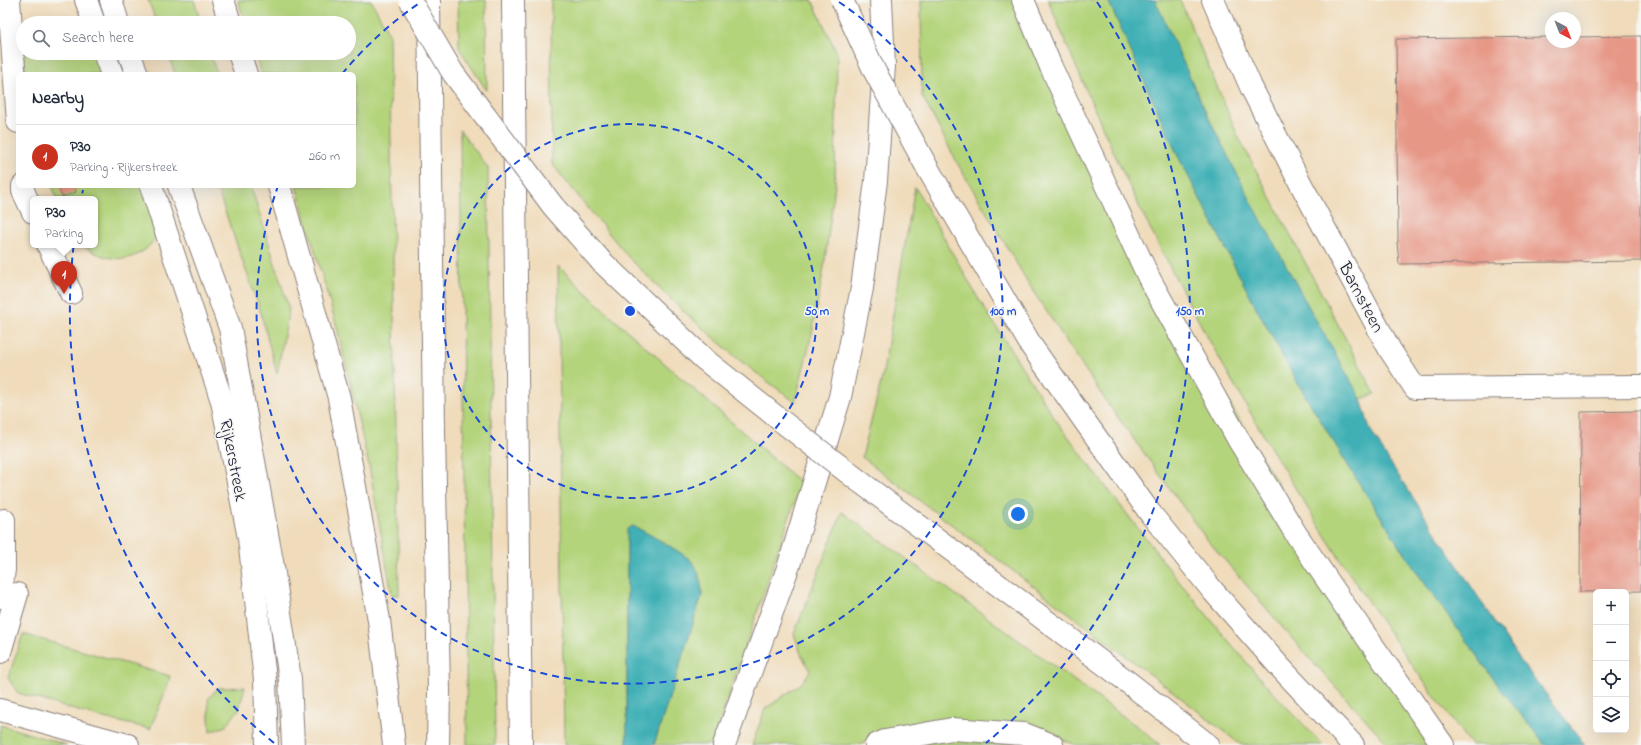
<!DOCTYPE html>
<html lang="en">
<head>
<meta charset="utf-8">
<style>
	body { margin:0; font-family:"Indie Flower",sans-serif; background:#f6f6f7; color:#1f2937 }
	.controls { position:absolute; right:12px; bottom:12px; display:grid; overflow:hidden; border-radius:6px; box-shadow:0 4px 16px #0002 }
	.controls button { width:36px; height:36px; display:grid; place-items:center; padding:0; border:0; border-bottom:1px solid #e0e1e3; background:#fff; color:#1f2937; font:20px sans-serif }
	.compass { position:absolute; left:1545px; top:12px; width:36px; height:36px; border-radius:50%; background:#fff; box-shadow:0 4px 16px #0002; rotate:138deg }
	.you { position:absolute; left:1018px; top:514px; width:14px; height:14px; margin:-10px; border:3px solid #fff; border-radius:50%; background:#1a73e8; box-shadow:0 0 0 6px #1a73e833 }
	.badge { display:grid; place-items:center; width:26px; height:26px; border-radius:50%; background:#c8321e; color:#fff; font-size:13px; font-weight:700 }
	.pin { position:absolute; translate:-50% -33px; filter:drop-shadow(0 1px 2px #0008) }
	.pin::after { content:''; position:absolute; top:21px; width:14px; height:12px; background:inherit; clip-path:polygon(0 0,100% 0,50% 100%) }
	.popup { position:absolute; left:30px; top:196px; width:68px; height:52px; box-sizing:border-box; display:grid; place-content:center; border-radius:6px; background:#fff; filter:drop-shadow(0 1px 3px #0005); font-size:13px; white-space:nowrap; color:#747a83 }
	.popup b { font-size:15px; color:#1f2937 }
	.popup::after { content:''; position:absolute; left:50%; top:100%; margin-left:-8px; border:8px solid transparent; border-top-color:#fff }
	.list { margin:0; padding:0; list-style:none }
	h2 { display:flex; justify-content:space-between; align-items:center; height:52px; margin:0; padding:0 16px; font-size:17px }
	h2 small { font-size:13px; font-weight:400; color:#747a83 }
	.list li { display:grid; grid-template-columns:26px 1fr auto; gap:12px; align-items:center; box-sizing:border-box; height:64px; padding:0 16px; border-top:1px solid #e0e1e3 }
	.list b { display:block; font-size:15px; white-space:nowrap }
	.list p { margin:0; font-size:13px; white-space:nowrap; color:#747a83 }
	.list em { font-size:13px; font-style:normal; color:#747a83 }
	.icon { flex:none; width:22px; height:22px; fill:none; stroke:currentColor; stroke-width:2; stroke-linecap:round; stroke-linejoin:round }
	.map { position:relative; flex:none; width:1641px; height:745px; overflow:hidden }
	.search { position:absolute; background:#fff; box-shadow:0 4px 16px #0002; left:16px; top:16px; width:340px; height:44px; display:flex; align-items:center; gap:10px; box-sizing:border-box; padding:0 14px; border-radius:22px; color:#747a83; font-size:15px }
	.panel { position:absolute; background:#fff; box-shadow:0 4px 16px #0002; left:16px; top:72px; width:340px; height:116px; border-radius:6px }
	.map>svg:first-child { display:block }
</style>
</head>
<body>
<div class="map">
<svg width="1641" height="745" viewBox="0 0 1641 745">
	<rect width="100%" height="100%" fill="#f6f6f2"/>
	<filter id="ink" filterUnits="userSpaceOnUse"><feTurbulence type="fractalNoise" baseFrequency=".025" numOctaves="2"/><feDisplacementMap in="SourceGraphic" scale="8" xChannelSelector="R" yChannelSelector="G"/><feConvolveMatrix kernelMatrix="1 2 1 2 8 2 1 2 1" color-interpolation-filters="sRGB"/></filter>
	<filter id="wash" filterUnits="userSpaceOnUse"><feTurbulence type="fractalNoise" baseFrequency=".012" numOctaves="4" result="noise"/><feDisplacementMap in="SourceGraphic" scale="16" xChannelSelector="R" yChannelSelector="G"/><feGaussianBlur stdDeviation="0.9" result="paint"/><feColorMatrix in="noise" values="0 0 0 0 0 0 0 0 0 0 0 0 0 0 0 0 0 1.4 0 .05"/><feComposite in="paint" operator="in"/></filter>
	<g filter="url(#wash)">
		<rect width="100%" height="100%" fill="#f0dbba"/>
		<!-- green -->
		<g fill="#b4d47b" stroke="#6b7b5b">
			<polygon points="148,0 194,0 201,23 157,23"/>
			<polygon points="238,0 371,0 389,34 399,595 392,595 369,466 337,327 296,186 354,186 354,74 261,74 255,53 349,53 349,23 245,23"/>
			<polygon points="458,0 486,0 487,91 459,48"/>
			<polygon points="551,0 812,0 837,53 835,185 824,267 812,334 795,402 738,359 680,308 630,259 552,164"/>
			<polygon points="921,0 1015,0 1086,164 1434,745 1389,745 1302,650 1205,537 1106,401 1033,291 959,166 922,96"/>
			<path d="M1048 0H1108L1177 154 1252 300 1297 382 1362 488 1418 574 1500 688 1545 745H1471C1353 591 1249 420 1160 248 1118 167 1083 83 1048 0Z"/>
			<path d="M1155 0H1180L1239 138 1375 394 1361 399C1308 306 1254 213 1208 116 1190 78 1172 39 1155 0Z"/>
			<polygon points="23,30 23,53 96,53 103,74 25,74 21,35"/>
			<polygon points="168,53 210,53 217,74 175,74"/>
			<polygon points="460,130 488,168 495,745 467,745"/>
			<path d="M52 186H144L159 226C157 231 155 239 152 243 132 266 104 261 82 245H95V199H57Z"/>
			<polygon points="216,186 251,186 289,309 277,374 260,310"/>
			<polygon points="915,187 978,298 1053,416 1093,470 1177,579 1263,682 1323,745 1241,745 1171,690 862,457 882,378"/>
			<path d="M558 266 616 321 801 483 712 745H654L702 595C701 584 700 573 693 563 689 556 641 529 632 526L627 543V745H564Z"/>
			<polygon points="842,512 1142,730 1160,745 1076,745 1027,726 883,734 857,745 752,745 765,709 802,683 810,671 801,654 794,634"/>
			<polygon points="23,634 170,676 166,690 150,729 95,716 18,693 8,678"/>
			<polygon points="245,687 239,709 226,726 210,732 208,699 218,688"/>
			<polygon points="0,725 67,745 0,745"/>
			<polygon points="952,736 1028,745 909,745"/>
		</g>
		<!-- water -->
		<g fill="#3fb0b6" stroke="#306978">
			<polygon points="1108,0 1155,0 1208,117 1251,201 1312,313 1361,399 1370,429 1389,461 1517,656 1582,741 1586,745 1545,745 1500,688 1418,574 1362,488 1297,382 1252,300 1177,154"/>
			<path d="M632 526C641 529 689 556 693 563 700 573 701 584 702 595L654 745H627V529Z"/>
		</g>
		<g id="blocks">
			<!-- building -->
			<g fill="#e79786">
				<polygon points="1641,36 1641,261 1399,264 1397,242 1398,242 1396,39 1551,37 1551,42 1575,42 1575,37"/>
				<polygon points="58,186 74,186 76,192 62,197"/>
				<polygon points="1641,411 1641,591 1580,592 1581,412"/>
			</g>
		</g>
	</g>
	<g filter="url(#ink)">
		<use href="#blocks" fill-opacity="0" stroke="#897e7a" stroke-width="1"/>
		<g fill="none" stroke-linecap="round" stroke-linejoin="round">
			<defs>
				<g id="minor">
					<polyline points="9,0 18,122"/>
					<polyline points="86,0 94,23"/>
					<polyline points="111,0 118,23"/>
					<polyline points="1213,0 1251,87 1296,175 1390,350 1415,388 1641,386"/>
					<polyline points="104,53 112,74"/>
					<polyline points="129,53 137,74"/>
					<polyline points="23,186 23,191 33,212"/>
					<polyline points="151,186 222,401 249,538 265,680 267,745"/>
					<polyline points="179,186 230,328 273,567 290,679 293,745"/>
					<polyline points="48,245 71,293"/>
					<polyline points="0,597 4,570 4,520"/>
					<polyline points="0,652 17,594"/>
					<polyline points="0,710 128,745"/>
				</g>
				<g id="highway">
					<polyline points="223,0 230,23"/>
					<polyline points="429,0 434,432 439,691 438,745"/>
					<polyline points="513,0 521,745"/>
					<polyline points="1023,0 1051,67 1149,278 1238,439 1296,534 1349,612 1443,745"/>
					<polyline points="239,53 246,74"/>
					<polyline points="928,169 1032,347 1150,513 1213,591 1279,666 1353,745"/>
					<polyline points="279,186 339,398 379,620 394,745"/>
					<polyline points="601,261 704,359 784,423"/>
					<polyline points="859,481 1124,679 1208,745"/>
					<polyline points="724,745 789,565 840,397 862,288 876,181 884,66 881,0"/>
					<polyline points="876,745 885,741 952,729 1024,734 1052,745"/>
				</g>
			</defs>
			<!-- minor casing -->
			<use href="#minor" stroke="#897e7a" stroke-width="24"/>
			<!-- highway casing -->
			<use href="#highway" stroke="#897e7a" stroke-width="24"/>
			<!-- minor -->
			<use href="#minor" stroke="#fff" stroke-width="22"/>
			<!-- highway -->
			<use href="#highway" stroke="#fff" stroke-width="22"/>
			<defs>
				<g id="highway-bridge">
					<polyline points="410,0 453,73 553,206 601,261"/>
					<polyline points="842,0 874,70 928,169"/>
					<polyline points="784,423 859,481"/>
				</g>
			</defs>
			<!-- highway-bridge casing -->
			<use href="#highway-bridge" stroke="#897e7a" stroke-width="24" stroke-linecap="butt"/>
			<!-- highway-bridge -->
			<use href="#highway-bridge" stroke="#fff" stroke-width="22"/>
		</g>
	</g>
	<!-- distance rings -->
	<g fill="none" stroke="#1d4ed8" stroke-width="2" stroke-dasharray="7 5">
		<circle cx="630" cy="311" r="187"/>
		<path d="M342 74A373 373 0 0 1 421 2M839 2A373 373 0 1 1 278 186"/>
		<path d="M274 743A560 560 0 0 1 83 190M1097 2A560 560 0 0 1 986 743"/>
	</g>
	<g text-anchor="middle" stroke-width="3" stroke-linejoin="round" paint-order="stroke">
		<!-- street labels -->
		<g font-size="18" fill="#22223b" stroke="#f6f6f2">
			<text transform="translate(1362 297) rotate(62)" y="6">Barnsteen</text>
			<text transform="translate(234 460) rotate(79)" y="6">Rijkerstreek</text>
		</g>
	</g>
	<circle cx="630" cy="311" r="6" fill="#1d4ed8" stroke="#f6f6f2" stroke-width="2"/>
	<g font-size="12" text-anchor="middle" font-weight="bold" fill="#1d4ed8" stroke="#f6f6f2" stroke-width="3" stroke-linejoin="round" paint-order="stroke">
		<text x="817" y="315">50 m</text>
		<text x="1003" y="315">100 m</text>
		<text x="1190" y="315">150 m</text>
	</g>
</svg>
<div class="controls">
<button>+</button>
<button>−</button>
<button><svg class="icon" aria-label="locate" viewBox="0 0 24 24"><circle cx="12" cy="12" r="6"/><path d="M12 2v4M12 18v4M2 12h4M18 12h4"/></svg></button>
<button><svg class="icon" aria-label="layers" viewBox="0 0 24 24"><path d="M12 4l9 5-9 5-9-5zM3 14l9 5 9-5"/></svg></button>
</div>
<svg class="compass" viewBox="-18 -18 36 36"><path d="M0-13l5 13h-10z" fill="#e53935"/><path d="M0 13l5-13h-10z" fill="#747a83"/></svg>
<div class="you"></div>
<div class="pin badge" style="left:64px;top:294px">1</div>
<div class="popup"><b>P30</b>Parking</div>
<div class="search"><svg class="icon" aria-label="search" viewBox="0 0 24 24"><circle cx="10" cy="10" r="6"/><path d="M15 15l6 6"/></svg>Search here</div>
<section class="panel">
<h2>Nearby<small></small></h2>
<ul class="list">
<li><span class="badge">1</span><div><b>P30</b><p>Parking · Rijkerstreek</p></div><em>260 m</em></li>
</ul>
</section>
</div>
</body>
</html>
